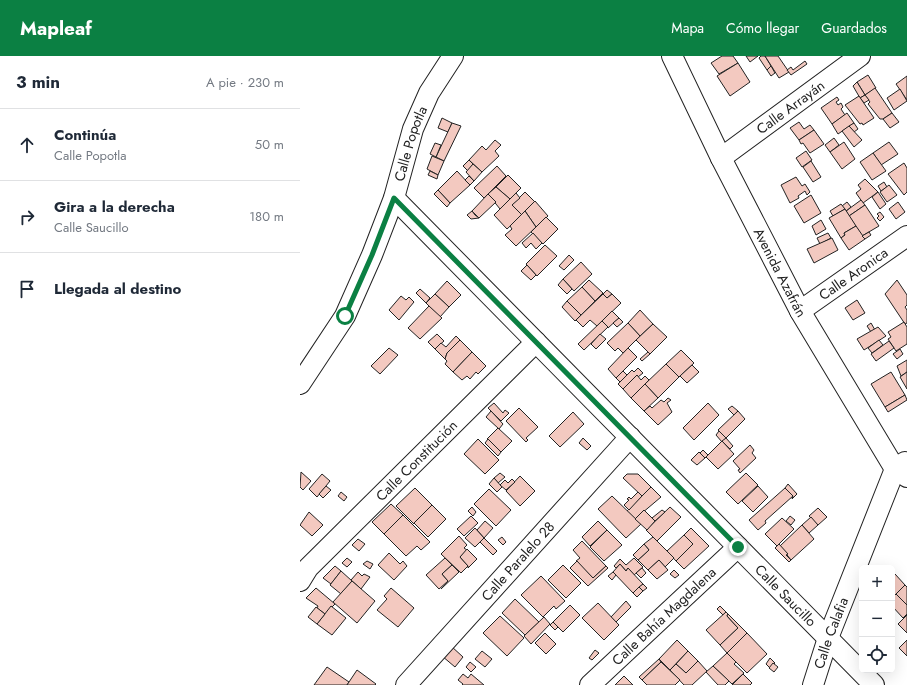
<!DOCTYPE html>
<html lang="es">
<head>
<meta charset="utf-8">
<style>
	body { margin:0; font-family:Jost,sans-serif; background:#f2f2f3; color:#1f2937 }
	.controls { position:absolute; right:12px; bottom:12px; display:grid; overflow:hidden; border-radius:6px; box-shadow:0 4px 16px #0002 }
	.controls button { width:36px; height:36px; display:grid; place-items:center; padding:0; border:0; border-bottom:1px solid #e0e1e3; background:#fff; color:#1f2937; font:20px sans-serif }
	.stop { position:absolute; width:12px; height:12px; margin:-9px; border:3px solid #0b8043; border-radius:50%; background:#fff }
	.stop.end { background:#0b8043; border-color:#fff; box-shadow:0 1px 4px #0008 }
	.list { margin:0; padding:0; list-style:none }
	h2 { display:flex; justify-content:space-between; align-items:center; height:52px; margin:0; padding:0 16px; font-size:17px }
	h2 small { font-size:13px; font-weight:400; color:#747a83 }
	.list li { display:grid; grid-template-columns:26px 1fr auto; gap:12px; align-items:center; box-sizing:border-box; height:72px; padding:0 16px; border-top:1px solid #e0e1e3 }
	.list b { display:block; font-size:15px; white-space:nowrap }
	.list p { margin:0; font-size:13px; white-space:nowrap; color:#747a83 }
	.list em { font-size:13px; font-style:normal; color:#747a83 }
	.icon { flex:none; width:22px; height:22px; fill:none; stroke:currentColor; stroke-width:2; stroke-linecap:round; stroke-linejoin:round }
	.map { position:relative; flex:none; width:607px; height:629px; overflow:hidden }
	header { display:flex; align-items:center; gap:24px; box-sizing:border-box; height:56px; padding:0 20px; background:#0b8043; color:#fff }
	header strong { font-size:19px }
	nav { display:flex; gap:22px; margin-inline-start:auto; font-size:14px }
	main { display:flex }
	aside { flex:1; background:#fff }
	.map>svg:first-child { display:block }
</style>
</head>
<body>
<header>
<strong>Mapleaf</strong>
<nav><a>Mapa</a><a>Cómo llegar</a><a>Guardados</a></nav>
</header>
<main>
<aside>
<h2>3 min<small>A pie · 230 m</small></h2>
<ul class="list">
<li><svg class="icon" aria-label="ahead" viewBox="0 0 24 24"><path d="M12 20V5M6 11l6-6 6 6"/></svg><div><b>Continúa</b><p>Calle Popotla</p></div><em>50 m</em></li>
<li><svg class="icon" aria-label="right" viewBox="0 0 24 24"><path d="M7 20v-9h11M14 6l5 5-5 5"/></svg><div><b>Gira a la derecha</b><p>Calle Saucillo</p></div><em>180 m</em></li>
<li><svg class="icon" aria-label="arrive" viewBox="0 0 24 24"><path d="M6 21V4h12l-3 4 3 4H6"/></svg><div><b>Llegada al destino</b></div></li>
</ul>
</aside>
<div class="map">
<svg width="607" height="629" viewBox="0 0 607 629">
	<rect width="100%" height="100%" fill="#fff"/>
	<!-- building -->
	<g fill="#f3c9c0" stroke="#222">
		<polygon points="422,0 433,0 438,7 419,18 411,7"/>
		<polygon points="446,0 458,0 450,6"/>
		<polygon points="461,0 465,0 471,10 467,14 459,2"/>
		<polygon points="465,0 478,0 489,16 479,22"/>
		<polygon points="505,5 507,8 491,19 487,14 491,11 493,14"/>
		<polygon points="438,7 450,26 430,40 417,20"/>
		<polygon points="471,10 475,17 471,20 467,14"/>
		<polygon points="568,19 576,32 565,39 557,26"/>
		<polygon points="607,20 607,44 596,28"/>
		<polygon points="557,26 565,39 560,42 553,30"/>
		<polygon points="575,32 592,57 583,63 580,63 568,48 570,46 565,39"/>
		<polygon points="600,33 607,45 594,54 587,42"/>
		<polygon points="565,39 569,44 564,47 560,42"/>
		<polygon points="559,40 574,62 563,69 562,67 560,68 545,49"/>
		<polygon points="537,41 539,44 536,46 538,49 541,47 543,51 541,53 545,59 532,68 521,52"/>
		<polygon points="547,57 554,67 538,78 532,68"/>
		<polygon points="592,57 599,66 590,72 583,63"/>
		<polygon points="142,62 152,67 148,76 138,72"/>
		<polygon points="499,66 504,73 510,69 514,74 499,84 490,72"/>
		<polygon points="152,67 161,70 144,105 136,101"/>
		<polygon points="554,67 558,73 554,76 549,70"/>
		<polygon points="549,70 562,84 554,91 542,75"/>
		<polygon points="514,74 524,88 510,97 503,87 501,88 499,84"/>
		<polygon points="534,82 539,89 530,96 525,89"/>
		<polygon points="195,84 201,89 195,95 199,100 182,116 169,104 182,90 186,94"/>
		<polygon points="544,86 555,103 542,113 530,96"/>
		<polygon points="589,86 598,98 581,109 573,97"/>
		<polygon points="135,87 141,89 136,101 130,98"/>
		<polygon points="506,95 512,104 502,111 496,102"/>
		<polygon points="573,97 586,115 572,124 560,106"/>
		<polygon points="132,100 144,105 138,119 127,113"/>
		<polygon points="169,104 173,108 168,115 163,110"/>
		<polygon points="511,105 521,121 513,126 503,111"/>
		<polygon points="604,107 607,112 607,136 604,139 588,118"/>
		<polygon points="173,108 182,116 174,125 166,116"/>
		<polygon points="197,110 206,120 184,142 174,132"/>
		<polygon points="130,115 138,119 137,123 128,119"/>
		<polygon points="157,115 170,129 150,147 138,134"/>
		<polygon points="208,119 221,132 210,143 196,131"/>
		<polygon points="169,120 174,125 170,129 165,124"/>
		<polygon points="496,121 502,130 505,128 510,136 507,139 505,135 498,140 499,142 490,147 481,129"/>
		<polygon points="565,123 578,136 563,147 556,137 561,133 558,129"/>
		<polygon points="584,126 587,131 581,135 578,130"/>
		<polygon points="589,129 597,139 587,146 580,136"/>
		<polygon points="196,131 210,143 200,153 188,138"/>
		<polygon points="138,134 150,147 147,151 134,138"/>
		<polygon points="225,136 235,146 222,159 212,149"/>
		<polygon points="578,136 586,148 580,153 572,141"/>
		<polygon points="216,137 220,142 212,149 222,159 207,173 194,159"/>
		<polygon points="188,138 196,146 179,162 172,155"/>
		<polygon points="511,139 521,157 504,167 494,150"/>
		<polygon points="561,144 565,149 549,160 546,155"/>
		<polygon points="235,145 248,160 236,171 225,155"/>
		<polygon points="547,146 551,151 546,155 542,150"/>
		<polygon points="598,146 605,156 596,163 589,153"/>
		<polygon points="541,148 545,153 533,160 530,155"/>
		<polygon points="565,149 579,170 562,180 549,160"/>
		<polygon points="545,153 556,170 544,177 545,179 541,182 529,162"/>
		<polygon points="172,155 175,159 179,162 171,163 167,159"/>
		<polygon points="225,155 236,171 216,190 205,179 212,173 210,170"/>
		<polygon points="580,156 584,161 580,165 577,162 579,160 577,158"/>
		<polygon points="246,161 258,173 243,188 231,176"/>
		<polygon points="521,164 526,173 516,179 512,170"/>
		<polygon points="556,170 565,183 549,194 541,182 545,179 544,177"/>
		<polygon points="569,176 571,179 565,183 562,180"/>
		<polygon points="233,177 242,187 236,193 231,187 226,192 222,187"/>
		<polygon points="528,177 531,182 520,188 517,182"/>
		<polygon points="532,182 538,194 514,207 507,193"/>
		<polygon points="245,189 257,200 237,220 226,208"/>
		<polygon points="269,199 274,204 264,214 259,210"/>
		<polygon points="281,206 292,218 274,235 263,223"/>
		<polygon points="227,209 236,219 231,224 221,215"/>
		<polygon points="263,223 272,233 267,238 258,229"/>
		<polygon points="289,224 303,237 295,245 282,231"/>
		<polygon points="597,224 607,239 607,249 605,251 607,254 607,267 605,268 585,238"/>
		<polygon points="147,225 161,239 149,251 135,238"/>
		<polygon points="282,231 295,245 281,259 267,245"/>
		<polygon points="120,233 130,242 126,247 116,237"/>
		<polygon points="307,234 312,238 307,242 303,238"/>
		<polygon points="135,238 149,251 140,261 126,247"/>
		<polygon points="303,238 307,242 312,238 321,247 297,270 290,264 283,271 276,264"/>
		<polygon points="101,240 106,244 109,241 114,246 99,264 89,254"/>
		<polygon points="557,244 565,257 553,264 545,252"/>
		<polygon points="267,245 281,259 275,265 262,251"/>
		<polygon points="129,250 142,262 120,283 108,272"/>
		<polygon points="340,254 353,268 340,280 328,267"/>
		<polygon points="312,255 319,262 308,272 302,265"/>
		<polygon points="319,262 323,266 317,271 313,267"/>
		<polygon points="302,265 308,271 284,294 278,288"/>
		<polygon points="604,266 607,271 607,288 596,295 588,283 591,281 588,276"/>
		<polygon points="328,267 340,280 323,297 318,292 315,295 307,287"/>
		<polygon points="571,267 575,274 571,276 567,270"/>
		<polygon points="353,268 367,281 350,298 336,284"/>
		<polygon points="578,271 586,280 564,294 557,283"/>
		<polygon points="137,278 144,285 135,293 128,286"/>
		<polygon points="300,278 306,283 296,293 291,288"/>
		<polygon points="156,280 160,284 147,297 145,303 135,293 141,287 146,291"/>
		<polygon points="160,284 172,296 153,316 145,308 147,305 145,303 147,297"/>
		<polygon points="579,284 583,289 572,297 568,292"/>
		<polygon points="589,285 594,292 576,305 571,298"/>
		<polygon points="89,292 98,299 80,318 71,310"/>
		<polygon points="328,292 337,301 316,322 308,313"/>
		<polygon points="600,293 603,298 597,303 593,298"/>
		<polygon points="381,294 394,307 379,321 366,308"/>
		<polygon points="172,296 186,310 178,318 176,316 170,323 167,320 162,324 153,316"/>
		<polygon points="348,296 350,298 342,305 340,303"/>
		<polygon points="607,304 607,316 601,320 597,310"/>
		<polygon points="366,308 379,321 358,342 345,328"/>
		<polygon points="392,309 399,316 387,327 380,320"/>
		<polygon points="338,312 343,317 338,321 337,319 323,333 318,328 332,314 334,316"/>
		<polygon points="323,315 327,319 320,326 316,322"/>
		<polygon points="591,316 605,339 585,351 571,328"/>
		<polygon points="607,316 607,333 600,321"/>
		<polygon points="337,319 341,324 345,320 349,324 331,342 323,333"/>
		<polygon points="345,328 358,342 344,355 331,342"/>
		<polygon points="605,339 607,344 588,356 585,351"/>
		<polygon points="368,342 371,344 367,347 372,356 358,369 344,355 350,350 352,352 361,344 364,346"/>
		<polygon points="194,347 203,357 205,354 209,357 201,365 188,352"/>
		<polygon points="408,347 419,359 394,384 383,372"/>
		<polygon points="432,350 438,355 434,359 428,353"/>
		<polygon points="219,352 238,371 226,382 228,384 226,386 206,365"/>
		<polygon points="191,355 203,368 199,373 186,361"/>
		<polygon points="438,355 445,363 426,382 418,374"/>
		<polygon points="273,356 284,368 260,391 249,380"/>
		<polygon points="198,372 212,385 201,396 187,383"/>
		<polygon points="419,375 426,382 422,386 416,379"/>
		<polygon points="283,382 291,390 287,394 279,387"/>
		<polygon points="426,382 433,390 430,393 422,385"/>
		<polygon points="178,383 199,404 185,418 164,398"/>
		<polygon points="188,383 201,396 198,400 185,387"/>
		<polygon points="422,385 434,398 418,413 406,401"/>
		<polygon points="450,389 454,394 452,397 456,402 440,417 438,414 440,413 433,405"/>
		<polygon points="403,394 408,399 405,402 400,397"/>
		<polygon points="399,396 405,402 397,409 391,404"/>
		<polygon points="1,416 11,425 3,434 0,431"/>
		<polygon points="200,417 205,421 198,427 194,422"/>
		<polygon points="446,417 458,429 438,448 426,436"/>
		<polygon points="22,418 30,425 17,441 9,433"/>
		<polygon points="327,418 338,418 351,431 342,440 323,422"/>
		<polygon points="220,420 235,435 220,450 206,435"/>
		<polygon points="194,422 202,431 197,436 189,428"/>
		<polygon points="212,423 215,426 206,434 200,429 205,424 208,427"/>
		<polygon points="488,428 497,438 492,443 493,440 485,432"/>
		<polygon points="26,430 31,434 23,442 19,438"/>
		<polygon points="458,430 468,441 453,456 442,445"/>
		<polygon points="351,431 361,441 335,463 327,455"/>
		<polygon points="115,432 132,449 114,468 96,450"/>
		<polygon points="485,432 493,440 465,465 466,467 458,474 449,464"/>
		<polygon points="189,433 211,454 196,470 174,448"/>
		<polygon points="41,436 47,441 44,445 38,440"/>
		<polygon points="338,436 342,440 329,454 324,449 329,444 327,443 329,441 331,443"/>
		<polygon points="312,440 341,468 326,482 298,453"/>
		<polygon points="91,448 103,459 84,478 72,466"/>
		<polygon points="132,449 146,463 128,481 114,467"/>
		<polygon points="172,451 176,456 173,460 168,455"/>
		<polygon points="370,451 381,461 357,485 346,474"/>
		<polygon points="518,452 527,461 518,469 509,460"/>
		<polygon points="344,454 355,465 347,474 335,463"/>
		<polygon points="362,454 365,456 355,465 352,462"/>
		<polygon points="9,456 23,469 12,480 0,469"/>
		<polygon points="103,459 130,486 121,494 117,490 106,500 84,478"/>
		<polygon points="171,460 178,467 164,480 157,473"/>
		<polygon points="490,460 495,464 491,469 486,465"/>
		<polygon points="511,461 518,469 509,477 502,469"/>
		<polygon points="482,462 494,473 477,490 465,478"/>
		<polygon points="185,465 193,472 184,482 177,474"/>
		<polygon points="298,465 307,474 290,490 282,481"/>
		<polygon points="502,469 514,483 491,504 480,490"/>
		<polygon points="175,472 184,482 175,491 165,482"/>
		<polygon points="391,472 409,490 384,513 376,505 393,488 384,479"/>
		<polygon points="307,474 322,489 304,505 290,491"/>
		<polygon points="384,479 393,488 376,505 367,495"/>
		<polygon points="159,480 167,489 164,492 167,494 160,501 168,510 161,517 141,498"/>
		<polygon points="202,481 206,486 203,489 198,484"/>
		<polygon points="353,481 374,502 365,511 359,504 348,514 338,504 349,494 344,488"/>
		<polygon points="184,482 197,495 193,499 180,486"/>
		<polygon points="58,483 65,488 59,495 52,489"/>
		<polygon points="282,485 306,510 293,522 276,505 280,502 273,494"/>
		<polygon points="344,488 349,494 338,504 333,499"/>
		<polygon points="479,488 488,498 486,499 491,504 489,506 475,492"/>
		<polygon points="167,493 177,503 168,512 168,510 160,501"/>
		<polygon points="89,497 100,508 103,505 107,510 94,524 78,509"/>
		<polygon points="47,502 52,506 47,511 42,507"/>
		<polygon points="145,502 152,509 142,518 148,525 139,533 126,519"/>
		<polygon points="334,502 343,511 334,519 328,512 326,515 320,508 316,512 314,510 320,503 326,509"/>
		<polygon points="359,504 368,514 357,523 348,514"/>
		<polygon points="67,505 73,508 70,513 63,508"/>
		<polygon points="277,505 293,522 306,510 308,512 288,530 270,512"/>
		<polygon points="320,508 326,515 328,512 343,528 333,537 313,516"/>
		<polygon points="152,509 159,516 141,533 148,525 142,518"/>
		<polygon points="263,509 281,527 266,542 248,524"/>
		<polygon points="35,510 41,515 31,528 23,522"/>
		<polygon points="342,512 346,517 341,522 336,517"/>
		<polygon points="374,514 379,519 375,522 370,518"/>
		<polygon points="41,515 52,525 41,538 30,529"/>
		<polygon points="58,516 62,520 64,518 70,521 61,533 51,524"/>
		<polygon points="313,516 316,519 312,524 308,520"/>
		<polygon points="595,518 605,529 595,539 592,536 592,521"/>
		<polygon points="241,520 265,545 256,553 254,550 243,561 221,539"/>
		<polygon points="52,525 75,545 57,567 33,546"/>
		<polygon points="343,528 347,532 343,535 339,531"/>
		<polygon points="605,529 607,531 607,549 596,538"/>
		<polygon points="339,531 343,535 337,541 333,537"/>
		<polygon points="16,532 35,548 25,558 17,552 18,550 6,542"/>
		<polygon points="91,532 114,552 98,571 77,554 87,543 84,540"/>
		<polygon points="596,538 607,549 607,558 603,562 592,550 592,542"/>
		<polygon points="215,543 239,566 225,579 202,557"/>
		<polygon points="326,545 331,551 316,566 311,561"/>
		<polygon points="298,547 319,569 304,584 282,562"/>
		<polygon points="270,549 280,559 263,576 253,566"/>
		<polygon points="31,550 46,562 32,579 17,568"/>
		<polygon points="420,550 426,556 423,559 417,553"/>
		<polygon points="16,551 25,558 17,568 8,561"/>
		<polygon points="426,556 428,558 427,560 438,572 420,589 406,574"/>
		<polygon points="428,558 447,577 427,597 420,589 438,572 427,560"/>
		<polygon points="607,559 607,577 598,568"/>
		<polygon points="200,560 224,582 207,600 183,577"/>
		<polygon points="244,561 250,568 231,588 224,580"/>
		<polygon points="253,566 258,571 255,574 250,569"/>
		<polygon points="245,577 256,588 246,598 235,587"/>
		<polygon points="447,577 467,598 447,617 427,597"/>
		<polygon points="377,584 388,595 370,614 359,603"/>
		<polygon points="607,584 607,600 599,592"/>
		<polygon points="151,590 163,601 155,611 142,600"/>
		<polygon points="295,594 299,597 292,604 289,602"/>
		<polygon points="182,595 192,603 185,611 175,603"/>
		<polygon points="388,595 398,605 386,617 376,608"/>
		<polygon points="427,597 436,606 434,608 444,617 432,628 413,610"/>
		<polygon points="470,602 475,607 470,612 466,608"/>
		<polygon points="359,603 361,606 342,624 339,621"/>
		<polygon points="398,605 407,615 392,629 384,629 370,614 376,608 386,617"/>
		<polygon points="170,606 176,611 171,616 166,611"/>
		<polygon points="361,606 380,624 375,629 347,629 342,624"/>
		<polygon points="473,607 478,611 474,616 469,612"/>
		<polygon points="413,610 429,625 425,629 418,629 406,616"/>
		<polygon points="27,611 49,626 47,629 14,629"/>
		<polygon points="57,614 76,628 75,629 47,629"/>
		<polygon points="163,618 168,622 171,618 184,629 162,629 163,628 158,624"/>
		<polygon points="443,618 452,627 450,629 432,629"/>
		<polygon points="324,620 333,629 315,629"/>
	</g>
	<g fill="none" stroke-linecap="round" stroke-linejoin="round">
		<defs>
			<g id="minor">
				<path id="s1" d="M372 0 421 102 500 255 595 413 607 421"/>
				<path id="s2" d="M421 102 560 0"/>
				<path id="s3" d="M94 142 574 629"/>
				<path id="s4" d="M500 255 607 180"/>
				<path id="s5" d="M0 328 45 260 72 199 94 142 113 73 129 37 153 0"/>
				<path id="s6" d="M0 525 8 512 236 286"/>
				<path id="s7" d="M106 629 330 381"/>
				<path id="s8" d="M290 629 438 491"/>
				<path id="s9" d="M513 629 528 582 595 413 605 406"/>
			</g>
		</defs>
		<!-- minor casing -->
		<use href="#minor" stroke="#222" stroke-width="22"/>
		<!-- minor -->
		<use href="#minor" stroke="#fff" stroke-width="20"/>
	</g>
	<g fill="none" stroke-linecap="round" stroke-linejoin="round">
		<!-- route -->
		<polyline stroke="#0b8043" stroke-width="5" points="45,260 72,199 94,142 438,491"/>
	</g>
	<g text-anchor="middle" stroke-width="3" stroke-linejoin="round" paint-order="stroke">
		<!-- street labels -->
		<g font-size="14" fill="#222" stroke="#fff">
			<text dy="5" stroke="none"><textPath href="#s2" startOffset="86">Calle Arrayán</textPath></text>
			<text dy="5" stroke="none"><textPath href="#s5" startOffset="266">Calle Popotla</textPath></text>
			<text dy="5" stroke="none"><textPath href="#s1" startOffset="242">Avenida Azafrán</textPath></text>
			<text dy="5" stroke="none"><textPath href="#s4" startOffset="65">Calle Aronica</textPath></text>
			<text dy="5" stroke="none"><textPath href="#s6" startOffset="168">Calle Constitución</textPath></text>
			<text dy="5" stroke="none"><textPath href="#s7" startOffset="167">Calle Paralelo 28</textPath></text>
			<text dy="5" stroke="none"><textPath href="#s3" startOffset="558">Calle Saucillo</textPath></text>
			<text dy="5" stroke="none"><textPath href="#s8" startOffset="101">Calle Bahía Magdalena</textPath></text>
			<text dy="5" stroke="none"><textPath href="#s9" startOffset="55">Calle Calafia</textPath></text>
		</g>
	</g>
</svg>
<div class="controls">
<button>+</button>
<button>−</button>
<button><svg class="icon" aria-label="locate" viewBox="0 0 24 24"><circle cx="12" cy="12" r="6"/><path d="M12 2v4M12 18v4M2 12h4M18 12h4"/></svg></button>
</div>
<div class="stop" style="left:45px;top:260px"></div>
<div class="stop end" style="left:438px;top:491px"></div>
</div>
</main>
</body>
</html>
